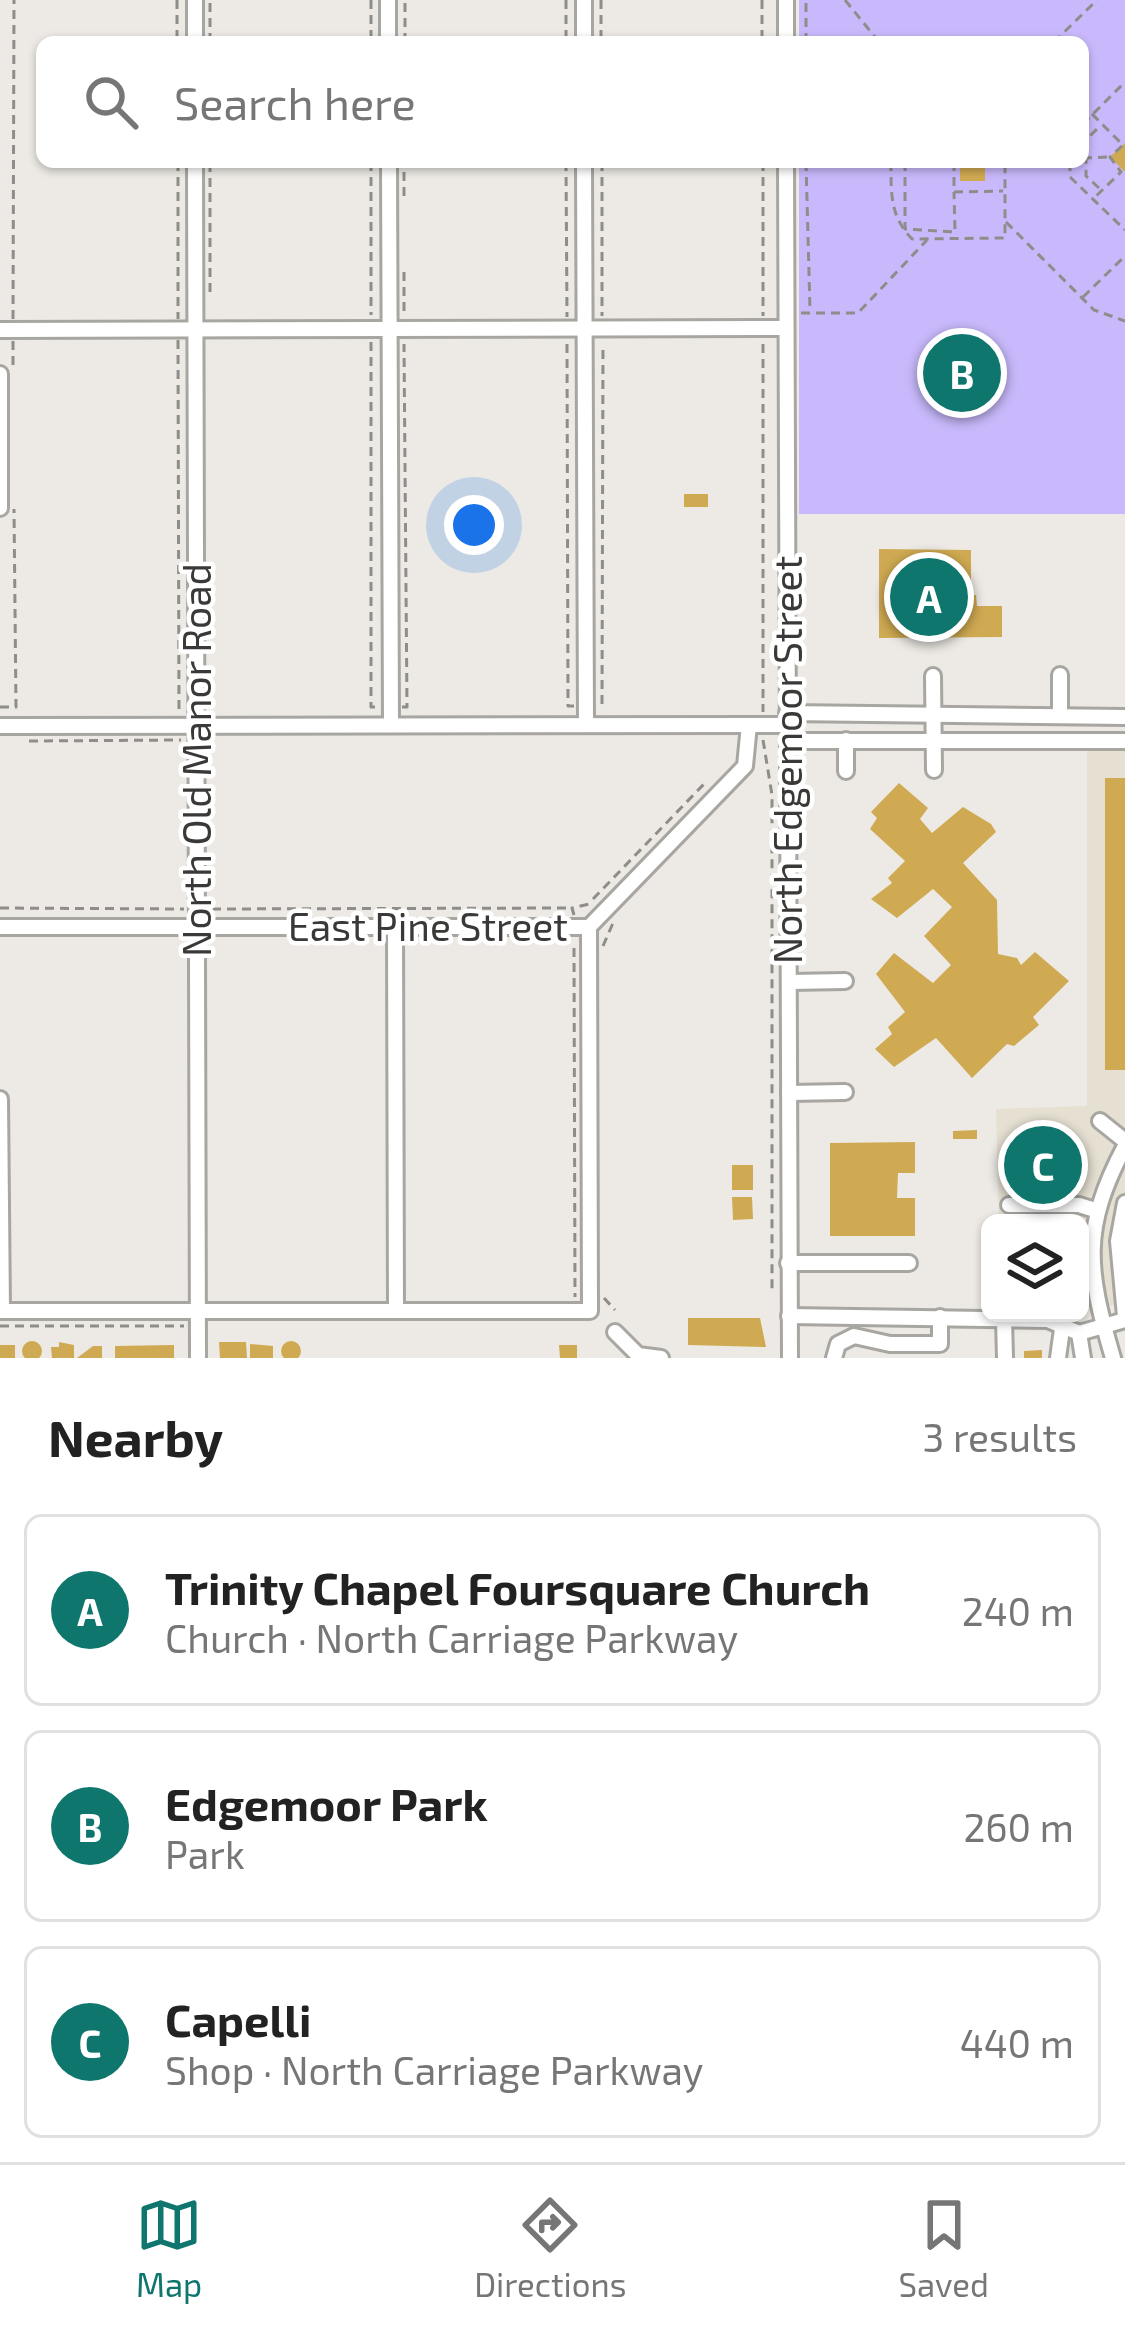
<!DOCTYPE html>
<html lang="en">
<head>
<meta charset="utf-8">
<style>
	body { margin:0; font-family:"Exo 2",sans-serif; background:#f6f6f6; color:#222 }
	.controls { position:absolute; right:36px; bottom:36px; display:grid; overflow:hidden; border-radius:18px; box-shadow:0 3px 9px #0004 }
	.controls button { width:108px; height:108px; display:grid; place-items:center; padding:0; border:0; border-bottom:3px solid #e0e0e0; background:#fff; color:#222; font:60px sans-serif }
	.you { position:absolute; left:474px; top:525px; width:42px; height:42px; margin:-30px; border:9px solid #fff; border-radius:50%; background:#1a73e8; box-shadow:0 0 0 18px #1a73e833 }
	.badge { display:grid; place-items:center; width:78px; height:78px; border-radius:50%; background:#0f766e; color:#fff; font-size:39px; font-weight:700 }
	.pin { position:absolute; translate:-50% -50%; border:6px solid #fff; box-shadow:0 3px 12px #0006 }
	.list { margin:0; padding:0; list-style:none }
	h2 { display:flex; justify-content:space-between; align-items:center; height:156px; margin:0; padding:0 48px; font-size:51px }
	h2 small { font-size:39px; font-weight:400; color:#767676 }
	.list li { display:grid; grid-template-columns:78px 1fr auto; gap:36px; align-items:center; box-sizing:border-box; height:192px; margin:0 24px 24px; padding:0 24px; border:3px solid #e0e0e0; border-radius:18px }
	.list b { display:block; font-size:45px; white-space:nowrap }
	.list p { margin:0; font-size:39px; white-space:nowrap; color:#767676 }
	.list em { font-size:39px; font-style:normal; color:#767676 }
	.icon { flex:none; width:66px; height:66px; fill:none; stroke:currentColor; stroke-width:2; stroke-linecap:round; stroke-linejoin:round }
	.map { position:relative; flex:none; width:1125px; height:1358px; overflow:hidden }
	.search { position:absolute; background:#fff; box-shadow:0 3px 9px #0004; left:36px; right:36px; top:36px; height:132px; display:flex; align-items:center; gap:30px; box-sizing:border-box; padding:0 42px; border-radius:18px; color:#767676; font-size:45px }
	.sheet { height:804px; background:#fff }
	nav { display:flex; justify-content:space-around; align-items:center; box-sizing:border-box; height:168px; border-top:3px solid #e0e0e0; background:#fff; font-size:33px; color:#767676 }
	nav a { display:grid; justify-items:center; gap:6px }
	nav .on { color:#0f766e }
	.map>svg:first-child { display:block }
</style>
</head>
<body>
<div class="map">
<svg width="1125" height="1358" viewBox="0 0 1125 1358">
	<rect width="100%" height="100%" fill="#edeae5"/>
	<!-- built -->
	<polygon fill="#e6e0d3" points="1125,737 1125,1305 1080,1306 1080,1223 999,1223 996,1109 1087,1106 1087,744"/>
	<!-- green -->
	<polygon fill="#c9b9fc" points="799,0 1125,0 1125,514 799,514 799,162 1083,162 1083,42 799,42"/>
	<!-- building -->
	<g fill="#d0aa52">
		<polygon points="1125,143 1125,172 1110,157"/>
		<rect x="960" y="162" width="25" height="19"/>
		<rect x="684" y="494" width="24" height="13"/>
		<polygon points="879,549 971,550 971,595 976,595 977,606 1002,606 1002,637 879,638"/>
		<rect x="1105" y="778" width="20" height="292"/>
		<polygon points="899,783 928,808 920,819 932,833 963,807 991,824 996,832 963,863 997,900 998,954 1017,958 1021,965 1035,952 1069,981 1033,1017 1039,1025 1014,1046 1007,1044 972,1078 936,1038 894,1067 875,1049 892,1034 888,1027 905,1012 876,974 894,953 933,983 951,965 924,936 952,907 933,889 897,918 871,899 892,883 888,878 905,861 870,829 877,818 871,812"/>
		<polygon points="1045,1122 1064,1130 1047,1174 1011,1160 1025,1124 1041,1130"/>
		<polygon points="977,1130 977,1139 953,1139 953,1131"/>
		<polygon points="915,1142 915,1173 898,1173 897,1198 915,1198 915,1236 830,1236 830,1143"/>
		<rect x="732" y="1165" width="21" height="25"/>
		<polygon points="732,1197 752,1197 753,1219 733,1220"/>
		<polygon points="688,1318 760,1318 766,1347 688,1345"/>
		<circle cx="291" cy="1351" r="10"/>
		<circle cx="32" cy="1351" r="10"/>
		<polygon points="59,1342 74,1345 74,1358 52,1358 51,1347 59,1347"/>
		<polygon points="219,1342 246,1342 247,1358 220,1358"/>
		<polygon points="250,1344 273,1346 273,1358 250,1358"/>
		<rect x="0" y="1345" width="15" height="13"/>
		<polygon points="174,1345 174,1358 115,1358 115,1346"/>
		<polygon points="559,1345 577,1345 577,1358 560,1358"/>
		<polygon points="93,1346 102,1346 102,1358 77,1358"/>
		<polygon points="1042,1350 1042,1358 1024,1358 1024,1351"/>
	</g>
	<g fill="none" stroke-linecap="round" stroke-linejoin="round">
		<defs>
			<g id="minor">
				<polyline points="195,0 195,42"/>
				<polyline points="388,0 388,42"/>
				<polyline points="584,0 584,42"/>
				<polyline points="786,0 786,42"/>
				<polyline points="195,162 198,1358"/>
				<polyline points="389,162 391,725"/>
				<polyline points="584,162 586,725"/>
				<polyline points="786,162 790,1358"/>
				<polyline points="0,330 786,328"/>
				<polyline points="0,374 0,508"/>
				<polyline points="1060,675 1060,713"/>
				<polyline points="933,676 934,770"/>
				<polyline points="787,713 1125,717"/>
				<polyline points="0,726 787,725"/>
				<polyline points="846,740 846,771"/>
				<polyline points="788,741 1125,741"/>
				<polyline points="395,926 396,1311"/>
				<polyline points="0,927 589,927 745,766 749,725"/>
				<polyline points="789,982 845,981"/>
				<polyline points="789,1093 845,1092"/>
				<polyline points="0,1099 2,1311"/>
				<polyline points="1100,1121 1125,1141"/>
				<polyline points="1125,1203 1118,1241 1125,1316"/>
				<polyline points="1009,1205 1079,1205 1095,1210"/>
				<polyline points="788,1263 909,1263"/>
				<polyline points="0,1311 590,1311 589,927"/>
				<polyline points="789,1316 1048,1320 1079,1333"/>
				<polyline points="1004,1318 1005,1358"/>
				<polyline points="615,1332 638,1355 661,1358"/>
				<polyline points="834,1358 838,1344 854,1336 890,1344 940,1344 940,1317"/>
				<polyline points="1058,1358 1062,1329"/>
				<polyline points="1083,1358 1079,1333 1125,1320"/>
				<path d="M1113 1358C1087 1269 1081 1229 1125 1146"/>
			</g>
		</defs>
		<!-- minor casing -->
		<use href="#minor" stroke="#a8a6a1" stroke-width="20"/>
		<!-- path -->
		<g stroke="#8f8d8a" stroke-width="3" stroke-dasharray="9 6" stroke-linecap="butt">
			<polyline points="177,0 177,42"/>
			<polyline points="371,0 371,42"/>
			<polyline points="566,0 566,42"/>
			<polyline points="601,0 601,42"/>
			<polyline points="762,0 762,42"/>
			<polyline points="845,0 879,42"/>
			<polyline points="210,42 210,0"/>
			<polyline points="405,42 405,0"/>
			<polyline points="806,42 806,0"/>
			<polyline points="1054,42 1097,0"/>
			<polyline points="1092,114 1123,145 1110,157 1121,172 1093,199"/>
			<polyline points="1083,124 1125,82"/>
			<polyline points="1083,158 1110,157"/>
			<polyline points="178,162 178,319"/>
			<polyline points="371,162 371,315"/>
			<polyline points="566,162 567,317"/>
			<polyline points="602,162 602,316"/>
			<polyline points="763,162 763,316"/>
			<polyline points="806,162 810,310"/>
			<path d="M891 162C891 194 890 216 912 239L1005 238V162"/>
			<polyline points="905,162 905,229 955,232 954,192"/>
			<polyline points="954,162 954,192 1003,191"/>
			<polyline points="1070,162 1070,177 1125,230"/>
			<polyline points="1099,188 1086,176 1086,140 1101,125"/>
			<polyline points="404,196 404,162"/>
			<polyline points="1006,222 1094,310 1125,321"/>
			<polyline points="404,272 404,316"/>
			<polyline points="210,292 210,162"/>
			<polyline points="1083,297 1125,256"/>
			<polyline points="801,313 858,313 927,240"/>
			<polyline points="13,319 14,0"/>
			<polyline points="178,340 179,715"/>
			<polyline points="13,341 13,367"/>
			<polyline points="371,342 371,707 381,707"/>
			<polyline points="567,344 568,706 574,706"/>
			<polyline points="763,344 763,712"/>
			<polyline points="602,704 603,344"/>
			<polyline points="0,707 16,707 14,509"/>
			<polyline points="402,707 407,707 404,344"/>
			<polyline points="763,740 772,795 772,1293"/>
			<polyline points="29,741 181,740"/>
			<polyline points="593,899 704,784"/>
			<polyline points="0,908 184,909"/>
			<polyline points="212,909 568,908"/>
			<polyline points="574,915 572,908 594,903"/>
			<polyline points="603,946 613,923"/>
			<polyline points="574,948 575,1297"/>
			<polyline points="604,1298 615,1310"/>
			<polyline points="0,1326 184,1326"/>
		</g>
		<!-- minor -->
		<use href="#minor" stroke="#fff" stroke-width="14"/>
	</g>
	<g text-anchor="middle" stroke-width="9" stroke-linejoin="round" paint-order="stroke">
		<!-- street labels -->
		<g font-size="39" fill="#3a3937" stroke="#fff">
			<text transform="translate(197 760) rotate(-90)" y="14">North Old Manor Road</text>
			<text transform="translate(788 760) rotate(-90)" y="14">North Edgemoor Street</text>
			<text x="428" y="941">East Pine Street</text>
		</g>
	</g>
</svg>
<div class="controls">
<button><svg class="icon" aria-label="layers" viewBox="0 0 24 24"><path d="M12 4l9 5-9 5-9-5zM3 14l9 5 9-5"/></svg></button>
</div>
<div class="you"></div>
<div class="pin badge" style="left:929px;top:597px">A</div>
<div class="pin badge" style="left:962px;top:373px">B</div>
<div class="pin badge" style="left:1043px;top:1165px">C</div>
<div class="search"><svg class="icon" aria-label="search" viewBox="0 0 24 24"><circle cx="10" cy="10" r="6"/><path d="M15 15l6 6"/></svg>Search here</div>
</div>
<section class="sheet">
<h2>Nearby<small>3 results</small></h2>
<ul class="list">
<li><span class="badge">A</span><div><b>Trinity Chapel Foursquare Church</b><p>Church · North Carriage Parkway</p></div><em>240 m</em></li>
<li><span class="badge">B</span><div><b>Edgemoor Park</b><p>Park</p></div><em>260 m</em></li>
<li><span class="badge">C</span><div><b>Capelli</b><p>Shop · North Carriage Parkway</p></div><em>440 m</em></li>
</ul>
</section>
<nav>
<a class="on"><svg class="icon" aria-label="map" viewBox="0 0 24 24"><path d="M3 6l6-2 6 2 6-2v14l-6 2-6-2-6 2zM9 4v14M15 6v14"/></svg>Map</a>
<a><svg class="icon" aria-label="directions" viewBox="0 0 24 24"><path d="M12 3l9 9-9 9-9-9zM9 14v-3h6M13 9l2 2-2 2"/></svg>Directions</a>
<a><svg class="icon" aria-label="saved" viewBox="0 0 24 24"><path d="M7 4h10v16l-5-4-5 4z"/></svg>Saved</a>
</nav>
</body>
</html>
